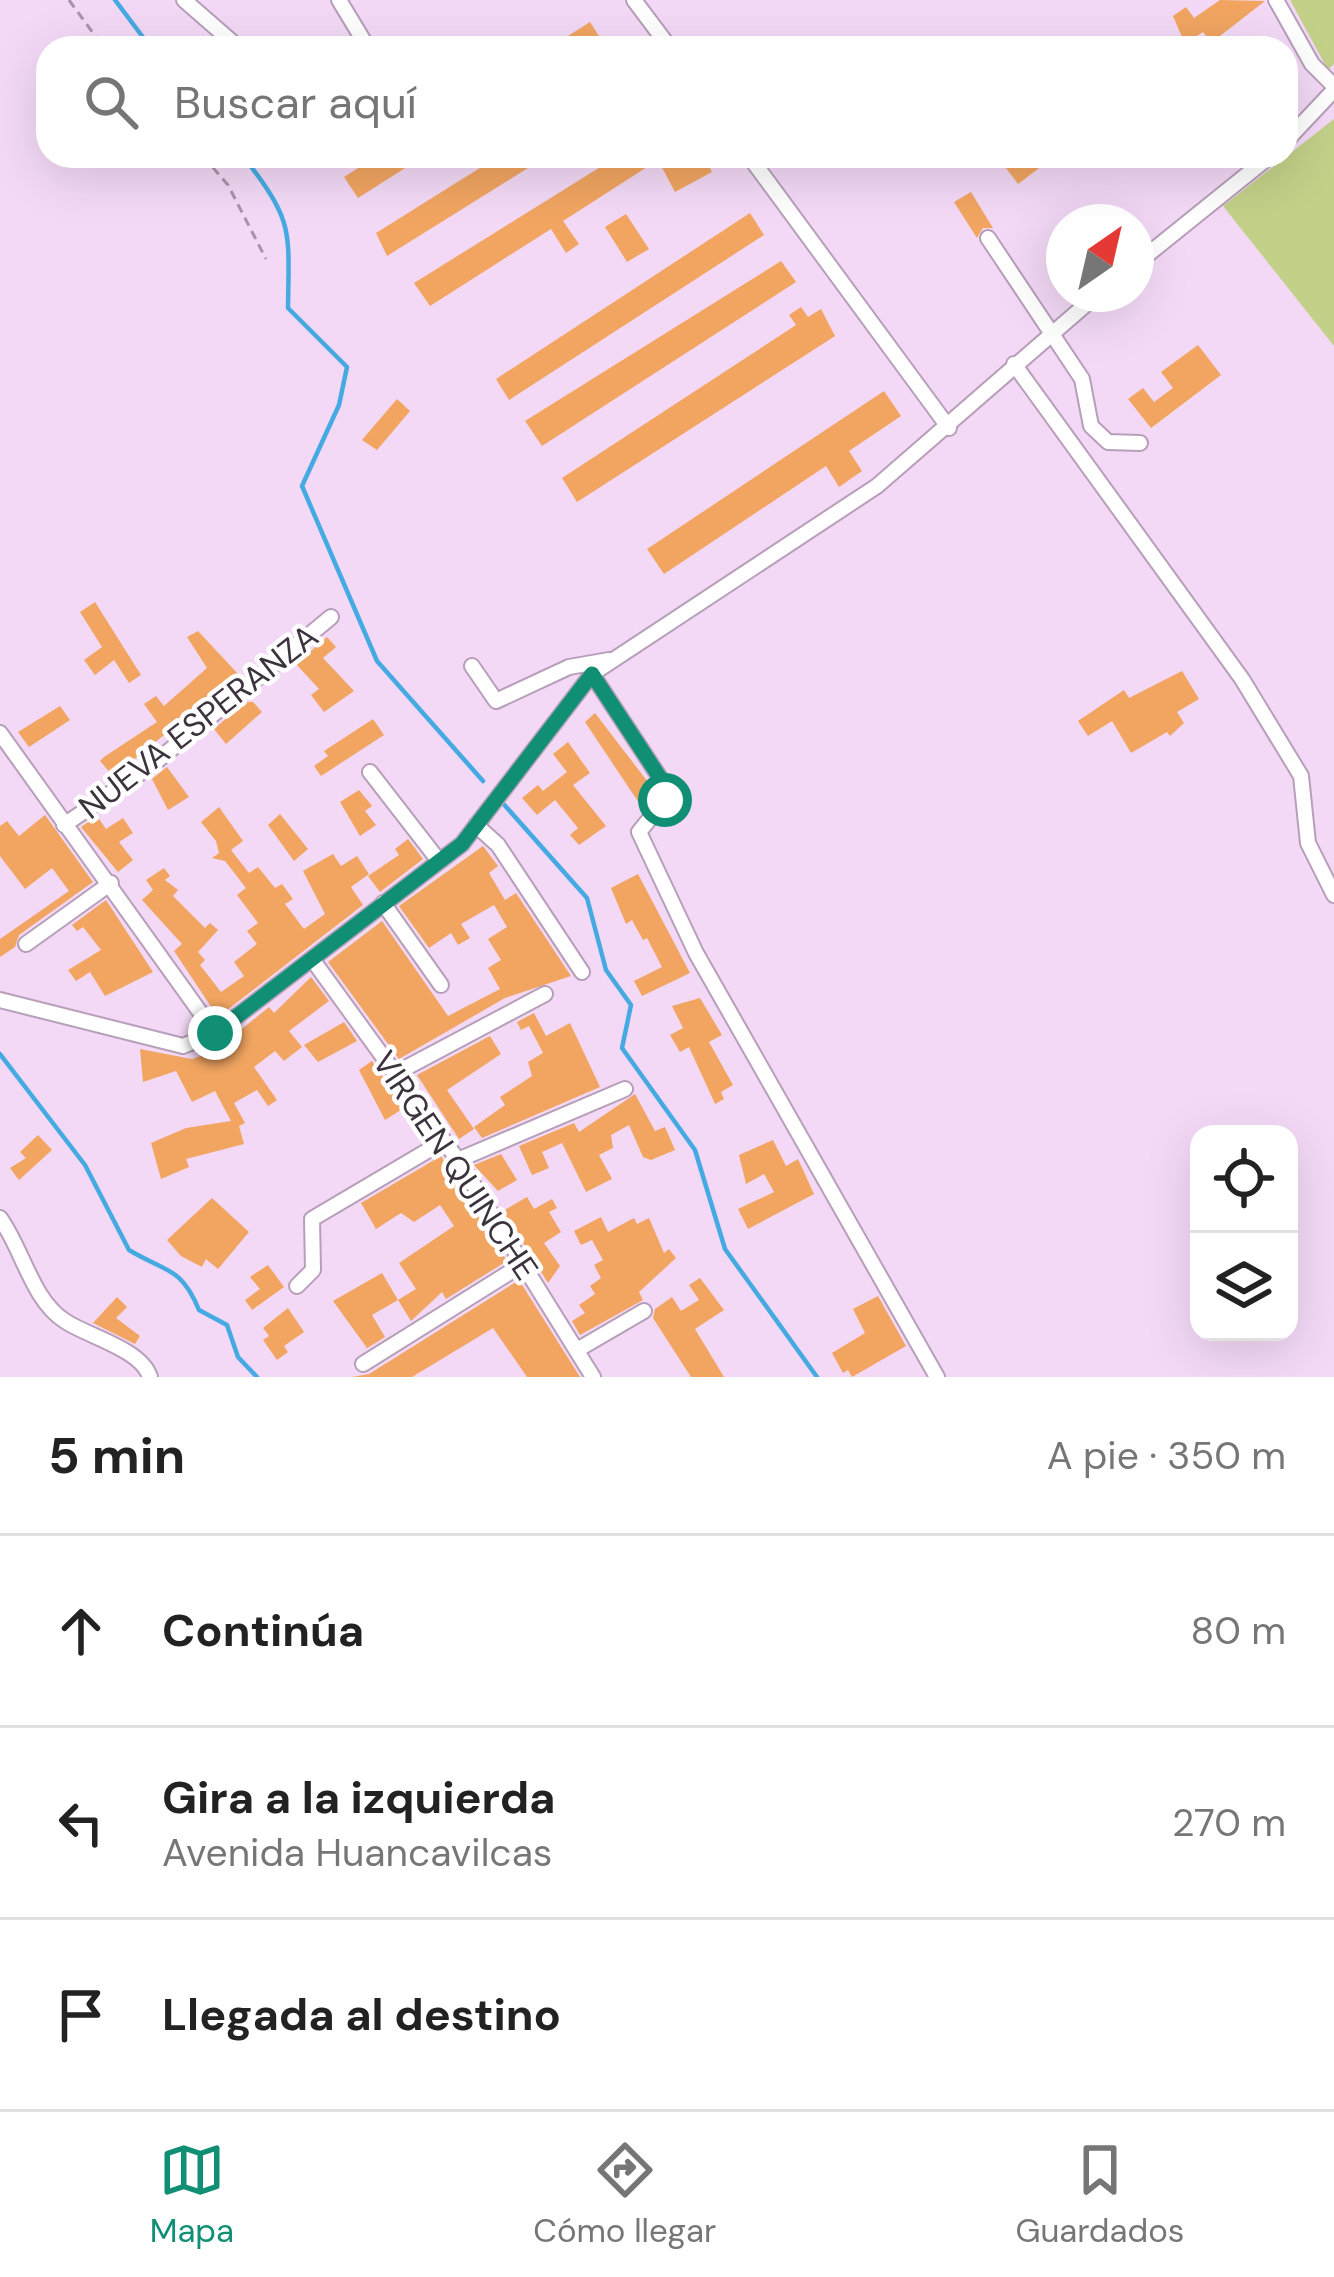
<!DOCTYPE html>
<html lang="es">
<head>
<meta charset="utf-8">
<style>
	body { margin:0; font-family:"DM Sans",sans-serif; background:#f6f6f6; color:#222 }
	.controls { position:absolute; right:36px; bottom:36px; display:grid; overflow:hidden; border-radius:24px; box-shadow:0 12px 48px #0002 }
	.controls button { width:108px; height:108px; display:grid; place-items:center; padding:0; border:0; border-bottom:3px solid #e0e0e0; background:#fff; color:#222; font:60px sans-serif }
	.compass { position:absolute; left:1046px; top:204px; width:108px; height:108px; border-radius:50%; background:#fff; box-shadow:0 12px 48px #0002; rotate:34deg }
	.stop { position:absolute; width:36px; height:36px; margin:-27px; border:9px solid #118f75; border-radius:50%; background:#fff }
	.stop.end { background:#118f75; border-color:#fff; box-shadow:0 3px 12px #0008 }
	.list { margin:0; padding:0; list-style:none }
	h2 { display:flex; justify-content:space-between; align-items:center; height:156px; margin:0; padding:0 48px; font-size:51px }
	h2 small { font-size:39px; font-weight:400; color:#767676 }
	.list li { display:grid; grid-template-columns:78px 1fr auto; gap:36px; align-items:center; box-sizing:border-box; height:192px; padding:0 48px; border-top:3px solid #e0e0e0 }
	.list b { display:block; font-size:45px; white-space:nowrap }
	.list p { margin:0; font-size:39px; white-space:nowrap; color:#767676 }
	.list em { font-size:39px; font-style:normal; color:#767676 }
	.icon { flex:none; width:66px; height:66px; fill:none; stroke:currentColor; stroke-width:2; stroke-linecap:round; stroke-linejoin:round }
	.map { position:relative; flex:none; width:1334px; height:1377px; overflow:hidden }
	.search { position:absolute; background:#fff; box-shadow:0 12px 48px #0002; left:36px; right:36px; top:36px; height:132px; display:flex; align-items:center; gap:30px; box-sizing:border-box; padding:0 42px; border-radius:36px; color:#767676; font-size:45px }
	.sheet { height:732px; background:#fff }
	nav { display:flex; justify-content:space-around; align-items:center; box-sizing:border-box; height:168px; border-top:3px solid #e0e0e0; background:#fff; font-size:33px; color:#767676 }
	nav a { display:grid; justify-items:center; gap:6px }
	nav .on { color:#118f75 }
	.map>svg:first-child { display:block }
</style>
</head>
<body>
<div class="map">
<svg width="1334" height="1377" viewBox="0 0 1334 1377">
	<rect width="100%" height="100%" fill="#f3d9f6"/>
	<!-- green -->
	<g fill="#c2d088">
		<polygon points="1290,0 1334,0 1334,64 1328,70"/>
		<polygon points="1334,119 1334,346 1223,206"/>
	</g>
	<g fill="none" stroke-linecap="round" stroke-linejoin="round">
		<!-- stream -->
		<g stroke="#46aae2" stroke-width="4.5">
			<polyline points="115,0 151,48"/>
			<path d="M243 156C294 222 289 228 288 308L347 367 339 405 302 486 377 661 483 781"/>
			<polyline points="500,800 587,898 606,970 631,1005 622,1048 695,1150 725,1249 817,1377"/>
			<path d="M0 1054 85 1165 129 1250C165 1272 181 1266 199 1310L227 1325 238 1357 257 1377"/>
		</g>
	</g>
	<!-- building -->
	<g fill="#f1a561">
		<polygon points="1220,0 1265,1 1211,43 1203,32 1185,44 1173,16 1186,7 1194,18"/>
		<polygon points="590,22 604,44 549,48"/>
		<polygon points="377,156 424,156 358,198 344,177"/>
		<polygon points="499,156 547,156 387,256 376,233"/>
		<polygon points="618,156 704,156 712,172 675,192 658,160 563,221 579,244 566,253 551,229 430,306 414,283"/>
		<polygon points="997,156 1055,156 1018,184"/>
		<polygon points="971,192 993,228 983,228 977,238 954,202"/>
		<polygon points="750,213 764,235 509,400 496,379"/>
		<polygon points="626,214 649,249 627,262 605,227"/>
		<polygon points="781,261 796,282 542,446 525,421"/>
		<polygon points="801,307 808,317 821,309 835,336 577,502 562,478 796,325 789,315"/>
		<polygon points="1198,345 1221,375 1151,428 1128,399 1143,388 1154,402 1173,388 1161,372"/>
		<polygon points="884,391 901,416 849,451 862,471 839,487 826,466 664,574 647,549"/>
		<polygon points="397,399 410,411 377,450 362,440"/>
		<polygon points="95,602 141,675 129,683 114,660 95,675 84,660 102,647 80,612"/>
		<polygon points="198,631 239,675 113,776 100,761 104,757 157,722 144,704 156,696 164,706 207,668 187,637"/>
		<polygon points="327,637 336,647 323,658 354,691 324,712 311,695 319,689 296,664"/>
		<polygon points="1182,671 1199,699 1177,712 1184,723 1170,736 1167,732 1131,753 1112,721 1088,736 1078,721 1124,690 1129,698"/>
		<polygon points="245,702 253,702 262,712 226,744 214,729"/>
		<polygon points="60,706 70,720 29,747 18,732"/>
		<polygon points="595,713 654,790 643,809 585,722"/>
		<polygon points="373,719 384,735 321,776 314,766 328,756 324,751"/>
		<polygon points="568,742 590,773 573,785 606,826 579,845 570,835 578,828 555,800 537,815 522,798 538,785 543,791 567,772 553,754"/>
		<polygon points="167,767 189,797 168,810 152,779"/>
		<polygon points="359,790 372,806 365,811 376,825 360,836 340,802"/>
		<polygon points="219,807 243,841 231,850 249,873 258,867 275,888 282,884 293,899 285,904 304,929 325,914 303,871 333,854 341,866 357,856 369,874 351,887 363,905 218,1017 174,951 182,944 142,900 153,890 146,880 164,868 170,876 165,880 178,890 173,896 205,928 210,923 218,930 198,952 205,960 200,965 221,992 244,976 234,962 257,944 247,931 258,923 237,895 246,888 225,861 212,858 219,853 216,841 201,822"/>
		<polygon points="280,814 308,849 294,861 268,825"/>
		<polygon points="45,815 93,882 19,935 15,947 0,957 0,939 69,891 52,868 25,889 0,856 0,826 7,821 19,836"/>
		<polygon points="97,816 106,829 123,818 133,833 119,842 133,860 118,872 81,827"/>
		<polygon points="408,839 423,859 380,892 368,876 399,855 395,849"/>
		<polygon points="483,846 498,866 489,873 505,900 516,893 571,976 505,998 399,1059 328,962 382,921 448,1016 500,989 488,968 501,960 488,939 507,927 494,905 461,924 470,938 458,945 451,933 429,948 399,906"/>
		<polygon points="638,874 690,973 642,996 634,981 662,967 647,938 643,940 632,920 626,924 611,888"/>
		<polygon points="106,900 153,972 105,996 90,972 76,981 68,970 101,950 83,927 77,931 72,925"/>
		<polygon points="311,977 329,1001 289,1031 302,1047 284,1061 275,1051 254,1067 277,1100 268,1106 257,1090 234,1103 245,1123 239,1126 244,1144 186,1159 189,1167 161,1179 151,1143 186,1128 231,1121 215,1091 192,1102 176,1071 143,1082 140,1049 192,1059 215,1051 269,1007 274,1013"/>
		<polygon points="700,998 722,1035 709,1042 733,1085 721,1092 724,1099 715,1104 689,1047 680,1052 670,1035 683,1028 672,1006"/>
		<polygon points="534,1013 546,1036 570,1023 600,1087 482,1138 474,1127 505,1105 500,1097 532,1076 528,1062 543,1053 529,1026 521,1030 517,1022"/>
		<polygon points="344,1022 357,1041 318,1062 304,1045"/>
		<polygon points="490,1036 501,1054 447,1090 474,1129 459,1139 417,1075"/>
		<polygon points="372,1061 404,1108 385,1120 359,1070"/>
		<polygon points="635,1094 655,1131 665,1127 675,1150 651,1160 643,1157 629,1125 611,1135 613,1148 599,1155 612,1179 586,1192 562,1143 542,1152 549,1168 532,1175 519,1146 574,1123 579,1132"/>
		<polygon points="38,1135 52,1150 19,1180 10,1168 26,1158 20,1152"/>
		<polygon points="773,1140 786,1166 798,1159 814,1194 748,1229 738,1209 774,1192 764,1174 746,1184 739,1155"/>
		<polygon points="501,1154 517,1180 498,1191 474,1165"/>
		<polygon points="441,1156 507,1261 446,1299 442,1292 411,1321 398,1300 416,1289 399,1263 454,1226 440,1205 414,1222 401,1213 376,1229 361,1203"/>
		<polygon points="527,1197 534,1209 552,1199 557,1208 549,1212 561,1232 544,1243 560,1266 548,1283 503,1211"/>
		<polygon points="212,1198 249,1232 218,1269 206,1259 202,1267 181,1256 167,1240"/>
		<polygon points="601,1217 608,1232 634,1218 637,1224 649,1218 664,1253 669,1249 676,1258 639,1292 643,1300 580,1335 572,1321 585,1313 579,1305 595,1294 590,1286 601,1278 594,1265 603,1260 592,1240 581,1245 574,1231"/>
		<polygon points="268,1265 284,1287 252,1310 245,1300 260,1289 250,1277"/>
		<polygon points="382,1273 398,1300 372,1315 385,1337 361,1352 367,1348 333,1301"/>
		<polygon points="700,1278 724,1310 695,1329 724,1377 691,1377 653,1318 655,1309 672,1297 681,1311 699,1300 689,1285"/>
		<polygon points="519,1280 580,1377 527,1377 493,1328 412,1377 352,1377 369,1374"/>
		<polygon points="878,1296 906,1346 852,1377 848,1370 843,1373 832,1353 865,1333 853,1309"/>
		<polygon points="117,1297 127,1307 116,1318 140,1336 135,1344 93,1323"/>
		<polygon points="288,1308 304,1332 284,1346 288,1352 277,1360 263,1340 269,1336 263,1328"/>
	</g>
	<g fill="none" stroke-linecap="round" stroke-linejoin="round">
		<defs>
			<g id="minor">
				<polyline points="184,0 239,48"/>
				<polyline points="339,0 368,48"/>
				<polyline points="634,0 670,48"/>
				<polyline points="1276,0 1312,64 1334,86"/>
				<polyline points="1286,141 1334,90"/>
				<polyline points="749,156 949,428"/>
				<polyline points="988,238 1082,379 1091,426 1108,442 1140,443"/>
				<polyline points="1136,264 1270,156"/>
				<polyline points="1014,364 1242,679 1301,776 1308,843 1334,895"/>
				<polyline points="472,666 496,701 569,667 609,660"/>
				<polyline points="592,674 666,787 665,800 639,832 696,953 937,1377"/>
				<polyline points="0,733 215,1033"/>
				<polyline points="370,772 439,861"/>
				<polyline points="64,825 152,765 331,617"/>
				<polyline points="476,825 498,845 582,972"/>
				<polyline points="383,903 441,985"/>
				<polyline points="26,944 111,883"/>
				<polyline points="312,959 458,1160 593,1377"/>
				<polyline points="0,1000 183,1046 215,1033 462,844 592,674 877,486 1098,294"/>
				<polyline points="398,1072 545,994"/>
				<polyline points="458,1160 625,1089"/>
				<path d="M0 1218C23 1250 32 1300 65 1321 89 1337 141 1349 150 1377"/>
				<polyline points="297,1286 313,1270 312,1219 444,1141"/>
				<polyline points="577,1350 644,1311"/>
				<polyline points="363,1364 523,1264"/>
			</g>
		</defs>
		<!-- minor casing -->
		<use href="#minor" stroke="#b79fba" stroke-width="18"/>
		<!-- path -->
		<g stroke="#a794aa" stroke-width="3" stroke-dasharray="9 6" stroke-linecap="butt">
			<polyline points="69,0 104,48"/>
			<polyline points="203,156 228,185 266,259"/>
		</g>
		<!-- minor -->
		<use href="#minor" stroke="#fff" stroke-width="14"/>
	</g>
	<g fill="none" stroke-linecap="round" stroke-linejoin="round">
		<!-- route -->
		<polyline stroke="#118f75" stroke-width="15" points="215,1033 462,844 592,674 666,787 665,800"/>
	</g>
	<g text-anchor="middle" stroke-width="9" stroke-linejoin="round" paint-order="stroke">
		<!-- street labels -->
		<g font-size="33" fill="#3d333e" stroke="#fff">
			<text transform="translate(198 721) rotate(-38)" y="12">NUEVA ESPERANZA</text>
			<text transform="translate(456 1165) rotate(56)" y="12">VIRGEN QUINCHE</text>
		</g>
	</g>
</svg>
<div class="controls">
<button><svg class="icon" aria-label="locate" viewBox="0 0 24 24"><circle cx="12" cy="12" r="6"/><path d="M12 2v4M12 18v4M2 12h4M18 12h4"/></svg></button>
<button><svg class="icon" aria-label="layers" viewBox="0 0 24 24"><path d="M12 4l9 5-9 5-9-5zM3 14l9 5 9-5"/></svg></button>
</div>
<svg class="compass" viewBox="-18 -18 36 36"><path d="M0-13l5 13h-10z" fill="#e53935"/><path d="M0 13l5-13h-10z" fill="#767676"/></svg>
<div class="stop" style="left:665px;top:800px"></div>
<div class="stop end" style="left:215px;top:1033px"></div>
<div class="search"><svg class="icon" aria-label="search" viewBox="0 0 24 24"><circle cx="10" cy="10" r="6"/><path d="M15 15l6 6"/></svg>Buscar aquí</div>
</div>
<section class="sheet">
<h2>5 min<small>A pie · 350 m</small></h2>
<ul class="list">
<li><svg class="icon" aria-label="ahead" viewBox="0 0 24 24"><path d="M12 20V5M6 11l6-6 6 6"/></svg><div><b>Continúa</b></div><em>80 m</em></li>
<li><svg class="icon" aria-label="left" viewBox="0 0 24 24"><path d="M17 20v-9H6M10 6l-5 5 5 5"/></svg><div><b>Gira a la izquierda</b><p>Avenida Huancavilcas</p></div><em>270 m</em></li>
<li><svg class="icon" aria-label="arrive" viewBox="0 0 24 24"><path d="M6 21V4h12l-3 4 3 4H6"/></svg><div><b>Llegada al destino</b></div></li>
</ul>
</section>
<nav>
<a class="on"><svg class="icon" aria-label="map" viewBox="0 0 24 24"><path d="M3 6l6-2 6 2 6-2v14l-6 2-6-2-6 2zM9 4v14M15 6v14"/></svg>Mapa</a>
<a><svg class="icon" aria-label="directions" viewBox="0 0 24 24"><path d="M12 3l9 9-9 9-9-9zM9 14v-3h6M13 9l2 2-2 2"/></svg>Cómo llegar</a>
<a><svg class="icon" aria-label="saved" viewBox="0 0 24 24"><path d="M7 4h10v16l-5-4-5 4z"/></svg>Guardados</a>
</nav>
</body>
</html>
